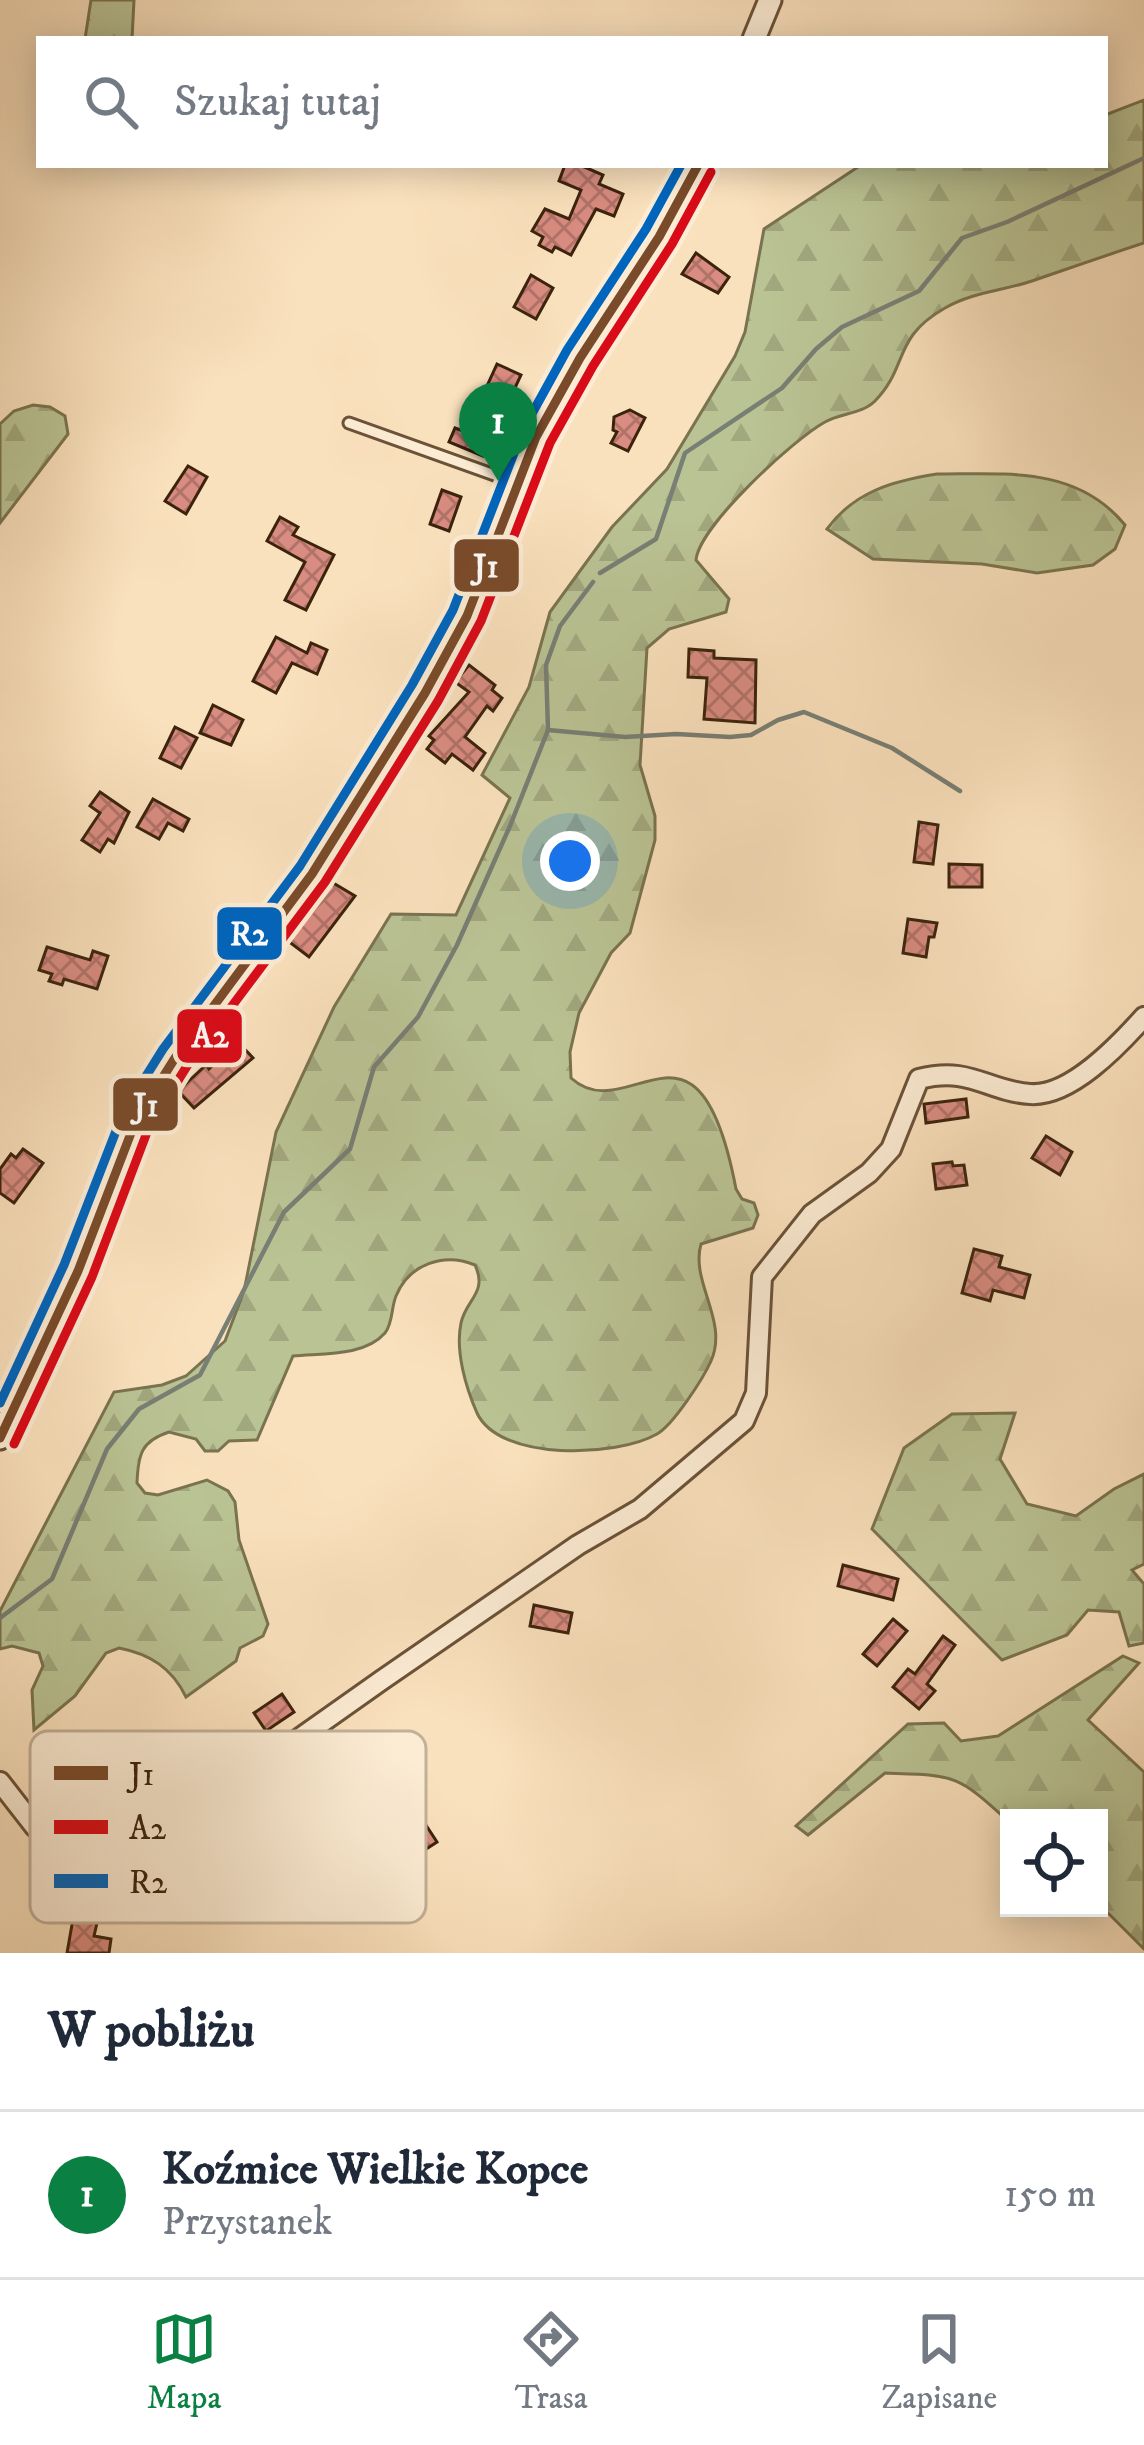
<!DOCTYPE html>
<html lang="pl">
<head>
<meta charset="utf-8">
<style>
	body { margin:0; font-family:"IM FELL DW Pica",serif; background:#f2f2f3; color:#1f2937 }
	.controls { position:absolute; right:36px; bottom:36px; display:grid; overflow:hidden; border-radius:0px; box-shadow:0 6px 30px #0003 }
	.controls button { width:108px; height:108px; display:grid; place-items:center; padding:0; border:0; border-bottom:3px solid #e0e1e3; background:#fff; color:#1f2937; font:60px sans-serif }
	.you { position:absolute; left:570px; top:861px; width:42px; height:42px; margin:-30px; border:9px solid #fff; border-radius:50%; background:#1a73e8; box-shadow:0 0 0 18px #1a73e833 }
	.badge { display:grid; place-items:center; width:78px; height:78px; border-radius:50%; background:#0b8043; color:#fff; font-size:39px; font-weight:700 }
	.pin { position:absolute; translate:-50% -99px; filter:drop-shadow(0 3px 6px #0008) }
	.pin::after { content:''; position:absolute; top:63px; width:42px; height:36px; background:inherit; clip-path:polygon(0 0,100% 0,50% 100%) }
	.list { margin:0; padding:0; list-style:none }
	h2 { display:flex; justify-content:space-between; align-items:center; height:156px; margin:0; padding:0 48px; font-size:51px }
	h2 small { font-size:39px; font-weight:400; color:#747a83 }
	.list li { display:grid; grid-template-columns:78px 1fr auto; gap:36px; align-items:center; box-sizing:border-box; height:168px; padding:0 48px; border-top:3px solid #e0e1e3 }
	.list b { display:block; font-size:45px; white-space:nowrap }
	.list p { margin:0; font-size:39px; white-space:nowrap; color:#747a83 }
	.list em { font-size:39px; font-style:normal; color:#747a83 }
	.icon { flex:none; width:66px; height:66px; fill:none; stroke:currentColor; stroke-width:2; stroke-linecap:round; stroke-linejoin:round }
	.map { position:relative; flex:none; width:1144px; height:1953px; overflow:hidden }
	.search { position:absolute; background:#fff; box-shadow:0 6px 30px #0003; left:36px; right:36px; top:36px; height:132px; display:flex; align-items:center; gap:30px; box-sizing:border-box; padding:0 42px; border-radius:0px; color:#747a83; font-size:45px }
	.sheet { height:324px; background:#fff }
	nav { display:flex; justify-content:space-around; align-items:center; box-sizing:border-box; height:168px; border-top:3px solid #e0e1e3; background:#fff; font-size:33px; color:#747a83 }
	nav a { display:grid; justify-items:center; gap:6px }
	nav .on { color:#0b8043 }
	.map>svg:first-child { display:block }
</style>
</head>
<body>
<div class="map">
<svg width="1144" height="1953" viewBox="0 0 1144 1953">
	<defs>
		<pattern id="forest-firs" width="22" height="20" patternUnits="userSpaceOnUse" patternTransform="scale(3)"><rect width="22" height="20" fill="#bac394"/><path d="M5 1l3.5 6h-7zM16 11l3.5 6h-7z" fill="#a1a77e"/></pattern>
		<pattern id="building-cross-hatch" width="8" height="8" patternUnits="userSpaceOnUse" patternTransform="scale(3)"><rect width="8" height="8" fill="#d98c81"/><path d="M0 0l8 8M0 8l8-8" fill="none" stroke="#b17268"/></pattern>
	</defs>
	<rect width="100%" height="100%" fill="#fae1bd"/>
	<filter id="stains"><feTurbulence type="fractalNoise" baseFrequency=".00167" numOctaves="4"/><feColorMatrix values="0 0 0 0 .2 0 0 0 0 .09 0 0 0 0 .02 0 0 0 .5 -.17"/></filter>
	<radialGradient id="worn" r=".72"><stop offset=".6" stop-color="#630" stop-opacity="0"/><stop offset="1" stop-color="#630" stop-opacity=".3"/></radialGradient>
	<!-- forest -->
	<g fill="url(#forest-firs)" stroke="#7a7350" stroke-width="3">
		<polygon points="91,0 134,0 132,39 85,39"/>
		<path d="M1144 100V243C1107 255 1070 268 1032 281 1002 291 973 292 945 308 892 338 909 366 875 401 862 414 841 413 825 422 794 439 699 526 696 560L729 599 726 612 669 629 647 648 640 765 655 816V840L630 933 611 953 579 1013 570 1052 571 1078C629 1131 698 989 736 1189L742 1199 754 1203 758 1215 753 1228 701 1244C690 1282 729 1321 711 1361 703 1379 673 1425 657 1434 617 1457 500 1462 477 1413 466 1388 455 1351 461 1323 466 1299 488 1293 475 1265 444 1252 409 1264 396 1296 391 1308 393 1323 385 1333 364 1357 321 1353 293 1356L257 1440 229 1441 218 1451H205L196 1439 169 1432C141 1441 138 1455 137 1483L145 1493 158 1495 207 1480 228 1491 235 1502 239 1540 268 1624 263 1636 240 1648 236 1661 186 1697C172 1668 150 1654 119 1648L106 1653 75 1696 34 1730 32 1690 43 1666 39 1653 12 1646 0 1649V1611L114 1392 162 1385 186 1376 225 1341 244 1291 276 1132 334 1007 391 914 456 915 510 798 482 775 529 687 550 612 612 527 667 469 735 356 745 332 764 229 861 165H1105V115Z"/>
		<polygon points="33,405 50,407 65,416 68,434 0,523 0,424 14,411"/>
		<path d="M937 474C1006 474 1077 466 1125 525L1115 549 1093 565 1037 573 982 564 873 559 827 529C854 492 892 481 937 474Z"/>
		<polygon points="1015,1413 1000,1459 1027,1504 1076,1516 1114,1489 1144,1474 1144,1564 1132,1570 1144,1584 1144,1643 1129,1646 1119,1612 1088,1610 1067,1635 1002,1660 872,1529 904,1448 952,1414"/>
		<path d="M1123 1656 1139 1663 1088 1720 1144 1772V1949L1099 1904V1818H1009V1822C957 1774 955 1775 885 1773L808 1835 796 1826 908 1724 944 1723 961 1741 998 1736Z"/>
	</g>
	<g fill="none" stroke-linecap="round" stroke-linejoin="round">
		<!-- stream -->
		<g stroke="#787f74" stroke-width="4.5">
			<polyline points="600,573 656,539 685,453 782,388 816,349 842,327 919,291 962,238 1007,222 1144,158"/>
			<polyline points="548,730 625,737 676,734 730,737 751,735 778,720 804,712 892,748 960,791"/>
			<polyline points="0,1618 52,1579 107,1449 139,1409 200,1375 284,1212 350,1149 374,1067 418,1017 457,945 510,826 548,730 546,665 560,626 593,582"/>
		</g>
	</g>
	<!-- building -->
	<g fill="url(#building-cross-hatch)" stroke="#3b230c" stroke-width="3">
		<polygon points="565,165 580,165 603,175 599,184 623,194 614,216 596,209 571,255 555,247 552,252 539,245 543,237 532,231 545,209 569,219 581,190 559,181"/>
		<polygon points="696,253 729,277 718,293 682,274"/>
		<polygon points="531,275 553,288 536,319 514,307"/>
		<polygon points="497,364 521,375 483,456 449,442 455,428 466,432"/>
		<polygon points="630,410 645,418 628,451 611,443 617,432 613,430 614,417"/>
		<polygon points="188,466 207,477 186,514 165,501"/>
		<polygon points="442,490 461,497 449,531 430,524"/>
		<polygon points="280,517 298,527 293,535 334,555 306,610 285,600 305,562 267,541"/>
		<polygon points="276,637 307,653 311,643 327,650 317,674 292,663 276,693 253,681"/>
		<polygon points="689,649 714,651 714,658 756,660 755,723 704,719 707,678 688,677"/>
		<polygon points="469,665 495,685 492,690 502,698 493,711 487,706 465,737 485,753 473,770 452,754 445,763 427,749 434,740 429,736 469,692 455,682"/>
		<polygon points="213,705 243,720 231,745 200,733"/>
		<polygon points="175,727 197,738 181,768 160,758"/>
		<polygon points="100,792 129,812 114,843 108,839 100,852 82,840 100,813 90,806"/>
		<polygon points="153,799 189,819 183,831 168,823 159,839 137,827"/>
		<polygon points="919,822 938,825 933,864 914,862"/>
		<polygon points="949,864 982,865 982,887 949,887"/>
		<polygon points="330,881 355,896 309,957 288,941"/>
		<polygon points="908,919 937,923 934,937 929,937 926,957 903,953"/>
		<polygon points="47,947 90,960 93,951 108,956 97,989 64,979 62,985 49,981 52,974 39,970"/>
		<polygon points="237,1041 253,1058 194,1108 178,1091 206,1065 209,1069"/>
		<polygon points="966,1099 968,1117 926,1123 924,1104"/>
		<polygon points="1046,1136 1072,1152 1060,1175 1032,1158"/>
		<polygon points="23,1149 43,1163 14,1203 0,1193 0,1169 11,1154 16,1158"/>
		<polygon points="952,1162 953,1166 964,1165 967,1185 936,1189 933,1164"/>
		<polygon points="974,1249 1002,1256 999,1267 1030,1275 1024,1298 993,1290 990,1301 962,1293"/>
		<polygon points="843,1565 898,1579 893,1600 838,1586"/>
		<polygon points="534,1605 572,1613 568,1633 530,1626"/>
		<polygon points="893,1619 907,1631 877,1666 863,1654"/>
		<polygon points="943,1636 955,1645 927,1684 935,1691 919,1709 893,1687 908,1669 915,1674"/>
		<polygon points="282,1694 294,1712 266,1731 254,1713"/>
		<polygon points="424,1822 437,1842 400,1866 387,1846"/>
		<polygon points="73,1919 97,1923 94,1936 111,1939 109,1953 67,1953"/>
	</g>
	<g fill="none" stroke-linecap="round" stroke-linejoin="round">
		<defs>
			<polyline id="service" points="349,423 517,483"/>
			<path id="minor" d="M0 1782 35 1827 49 1837 78 1849 127 1855 155 1850 239 1781 382 1680 578 1545 640 1509 744 1421 756 1393 762 1277 812 1214 869 1173 891 1149 919 1079C971 1066 986 1091 1030 1094 1070 1097 1118 1046 1144 1017"/>
			<g id="tertiary">
				<polyline points="754,39 770,0"/>
				<polyline points="0,1438 78,1271 136,1120 175,1058 312,874 425,693 467,616 536,437 580,358 659,237 698,165"/>
			</g>
		</defs>
		<!-- service casing -->
		<use href="#service" stroke="#6b5238" stroke-width="15"/>
		<!-- minor casing -->
		<use href="#minor" stroke="#6b5238" stroke-width="24"/>
		<!-- tertiary casing -->
		<use href="#tertiary" stroke="#6b5238" stroke-width="27"/>
		<!-- service -->
		<use href="#service" stroke="#fcecd4" stroke-width="9"/>
		<!-- minor -->
		<use href="#minor" stroke="#fcecd4" stroke-width="18"/>
		<!-- tertiary -->
		<use href="#tertiary" stroke="#fcecd4" stroke-width="21"/>
		<defs>
			<polyline id="bus-1" points="0,1438 78,1271 136,1120 175,1058 312,874 425,693 467,616 536,437 580,358 659,237 698,165"/>
			<polyline id="bus-2" points="14,1444 92,1277 149,1127 187,1066 325,882 438,701 481,621 550,443 593,366 672,244 711,172"/>
			<polyline id="bus-3" points="0,1403 64,1265 123,1113 163,1049 300,866 412,685 453,610 523,430 567,350 646,229 681,165"/>
		</defs>
		<!-- bus-1 casing -->
		<use href="#bus-1" stroke="#fcecd4" stroke-width="18"/>
		<!-- bus-2 casing -->
		<use href="#bus-2" stroke="#fcecd4" stroke-width="18"/>
		<!-- bus-3 casing -->
		<use href="#bus-3" stroke="#fcecd4" stroke-width="18"/>
		<!-- bus-1 -->
		<use href="#bus-1" stroke="#7a4b2a" stroke-width="9"/>
		<!-- bus-2 -->
		<use href="#bus-2" stroke="#da0b18" stroke-width="9"/>
		<!-- bus-3 -->
		<use href="#bus-3" stroke="#0065bd" stroke-width="9"/>
	</g>
	<!-- legend -->
	<rect x="30" y="1731" width="396" height="192" rx="18" fill="#fcecd4" stroke="#c2b098" stroke-width="3"/>
	<rect x="54" y="1766" width="54" height="14" fill="#7a4b2a"/>
	<rect x="54" y="1820" width="54" height="14" fill="#da0b18"/>
	<rect x="54" y="1874" width="54" height="14" fill="#0065bd"/>
	<g font-size="33" fill="#3b230c">
		<text x="129" y="1785">J1</text>
		<text x="129" y="1839">A2</text>
		<text x="129" y="1893">R2</text>
	</g>
	<g stroke="#fcecd4" stroke-width="4.5">
		<rect x="452" y="537" width="69" height="57" rx="12" fill="#7a4b2a"/>
		<rect x="215" y="905" width="69" height="57" rx="12" fill="#0065bd"/>
		<rect x="175" y="1007" width="69" height="58" rx="12" fill="#da0b18"/>
		<rect x="111" y="1076" width="69" height="57" rx="12" fill="#7a4b2a"/>
	</g>
	<g font-size="33" text-anchor="middle" font-weight="bold" fill="#fff">
		<text x="486" y="577">J1</text>
		<text x="249" y="945">R2</text>
		<text x="210" y="1047">A2</text>
		<text x="146" y="1116">J1</text>
	</g>
	<rect width="100%" height="100%" filter="url(#stains)"/>
	<rect width="100%" height="100%" fill="url(#worn)"/>
</svg>
<div class="controls">
<button><svg class="icon" aria-label="locate" viewBox="0 0 24 24"><circle cx="12" cy="12" r="6"/><path d="M12 2v4M12 18v4M2 12h4M18 12h4"/></svg></button>
</div>
<div class="you"></div>
<div class="pin badge" style="left:498px;top:481px">1</div>
<div class="search"><svg class="icon" aria-label="search" viewBox="0 0 24 24"><circle cx="10" cy="10" r="6"/><path d="M15 15l6 6"/></svg>Szukaj tutaj</div>
</div>
<section class="sheet">
<h2>W pobliżu<small></small></h2>
<ul class="list">
<li><span class="badge">1</span><div><b>Koźmice Wielkie Kopce</b><p>Przystanek</p></div><em>150 m</em></li>
</ul>
</section>
<nav>
<a class="on"><svg class="icon" aria-label="map" viewBox="0 0 24 24"><path d="M3 6l6-2 6 2 6-2v14l-6 2-6-2-6 2zM9 4v14M15 6v14"/></svg>Mapa</a>
<a><svg class="icon" aria-label="directions" viewBox="0 0 24 24"><path d="M12 3l9 9-9 9-9-9zM9 14v-3h6M13 9l2 2-2 2"/></svg>Trasa</a>
<a><svg class="icon" aria-label="saved" viewBox="0 0 24 24"><path d="M7 4h10v16l-5-4-5 4z"/></svg>Zapisane</a>
</nav>
</body>
</html>
